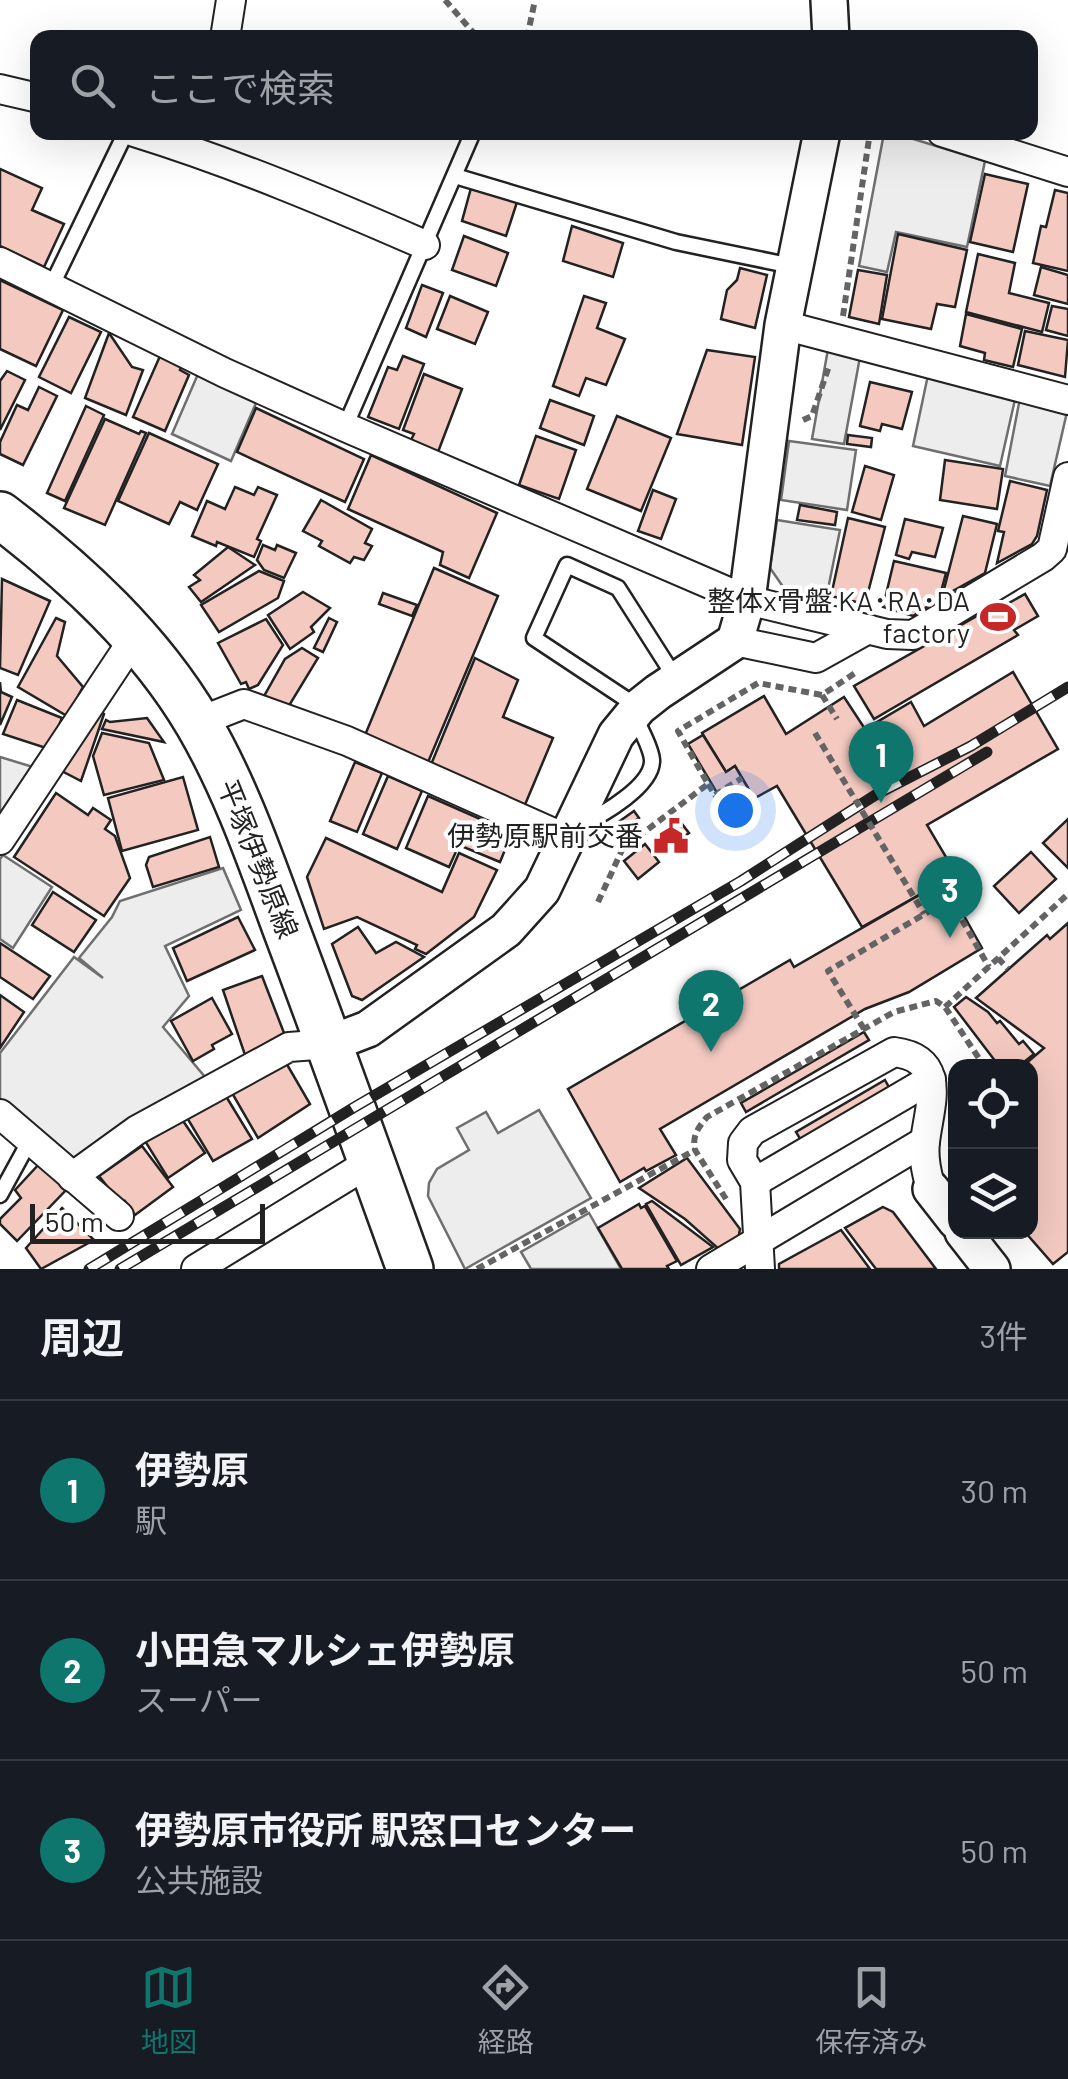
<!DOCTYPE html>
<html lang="ja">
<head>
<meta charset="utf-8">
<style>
	body { margin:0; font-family:Barlow,"Noto Sans JP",sans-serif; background:#242831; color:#f1f3f6 }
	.controls { position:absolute; right:30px; bottom:30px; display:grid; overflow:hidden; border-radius:20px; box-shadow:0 10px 40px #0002 }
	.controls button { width:90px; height:90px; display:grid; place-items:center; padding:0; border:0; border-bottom:2px solid #363941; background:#171b24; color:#f1f3f6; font:50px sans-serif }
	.scale { position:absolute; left:30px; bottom:25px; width:235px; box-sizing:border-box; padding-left:10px; border:5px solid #222; border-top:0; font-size:28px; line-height:35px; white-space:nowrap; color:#222; -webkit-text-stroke:8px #fff; paint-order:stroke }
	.you { position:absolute; left:735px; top:810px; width:35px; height:35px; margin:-25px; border:8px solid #fff; border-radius:50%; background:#1a73e8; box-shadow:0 0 0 15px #1a73e833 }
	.badge { display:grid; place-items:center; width:65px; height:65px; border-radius:50%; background:#0f766e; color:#fff; font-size:32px; font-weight:700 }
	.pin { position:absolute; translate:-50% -82px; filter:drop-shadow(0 2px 5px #0008) }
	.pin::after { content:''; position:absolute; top:52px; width:35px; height:30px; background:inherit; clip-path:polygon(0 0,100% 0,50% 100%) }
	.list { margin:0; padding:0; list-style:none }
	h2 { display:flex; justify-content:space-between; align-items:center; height:130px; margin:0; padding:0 40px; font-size:42px }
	h2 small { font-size:32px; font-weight:400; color:#9ea1a6 }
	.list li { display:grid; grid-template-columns:65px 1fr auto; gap:30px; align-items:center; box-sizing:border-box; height:180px; padding:0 40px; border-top:2px solid #363941 }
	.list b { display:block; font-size:38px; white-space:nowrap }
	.list p { margin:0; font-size:32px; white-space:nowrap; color:#9ea1a6 }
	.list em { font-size:32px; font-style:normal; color:#9ea1a6 }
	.icon { flex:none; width:55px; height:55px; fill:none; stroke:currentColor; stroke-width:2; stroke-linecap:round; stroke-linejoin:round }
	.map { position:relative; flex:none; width:1068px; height:1269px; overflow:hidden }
	.search { position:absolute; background:#171b24; box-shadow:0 10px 40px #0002; left:30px; right:30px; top:30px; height:110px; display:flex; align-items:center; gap:25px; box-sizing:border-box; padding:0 35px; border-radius:20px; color:#9ea1a6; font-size:38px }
	.sheet { height:670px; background:#171b24 }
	nav { display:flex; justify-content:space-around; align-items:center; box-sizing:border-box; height:140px; border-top:2px solid #363941; background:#171b24; font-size:28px; color:#9ea1a6 }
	nav a { display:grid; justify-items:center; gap:5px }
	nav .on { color:#0f766e }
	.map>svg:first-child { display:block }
</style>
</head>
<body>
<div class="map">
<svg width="1068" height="1269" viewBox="0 0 1068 1269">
	<rect width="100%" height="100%" fill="#fff"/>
	<!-- parking -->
	<g fill="#ededed" stroke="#6f6f6f" stroke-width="2.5">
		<polygon points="884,133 894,133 985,161 967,247 896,232 887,272 859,266"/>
		<polygon points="828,349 860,357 844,444 812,439"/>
		<polygon points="198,374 256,403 231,461 172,434"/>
		<polygon points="928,375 1016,395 1000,466 913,446"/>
		<polygon points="1020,398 1067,412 1050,486 1005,476"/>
		<polygon points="789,441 856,450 847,510 781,500"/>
		<polygon points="777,520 840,530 826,599 786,591 770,568"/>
		<polygon points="0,757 33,767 0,822"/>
		<polygon points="3,855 52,887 13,948 0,939 0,859"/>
		<polygon points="223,868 241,910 165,946 189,996 163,1027 205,1077 72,1161 0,1103 0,1053 74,957 103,978 79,958 112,917 120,901"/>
		<polygon points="539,1110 591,1198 465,1269 428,1196 429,1183 437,1169 469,1150 457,1128 486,1112 498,1133"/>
		<polygon points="589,1213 621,1269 531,1269 521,1252"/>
	</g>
	<!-- building -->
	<g fill="#f3c9c0" stroke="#222" stroke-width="2.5">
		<polygon points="0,169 42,188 32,210 64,224 44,267 0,246"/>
		<polygon points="985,174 1028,184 1013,252 970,242"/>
		<polygon points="471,188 517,202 506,236 462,221"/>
		<polygon points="1055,190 1068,193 1068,271 1033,263 1041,226 1046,227"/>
		<polygon points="572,226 623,243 613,277 563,261"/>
		<polygon points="898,234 967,250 955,307 937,304 931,329 882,319"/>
		<polygon points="464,236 508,253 496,286 452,270"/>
		<polygon points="978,254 1015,263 1009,293 1049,303 1042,332 966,312"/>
		<polygon points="1041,267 1068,275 1068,304 1034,295"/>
		<polygon points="740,268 767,275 755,328 721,319 727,290 737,280"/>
		<polygon points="858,270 887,275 879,324 849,317"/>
		<polygon points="0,280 63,310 36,366 0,349"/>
		<polygon points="422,285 443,293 426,337 406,328"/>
		<polygon points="450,296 488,312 475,344 437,329"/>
		<polygon points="584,296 606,303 597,328 625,339 606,385 586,378 579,396 553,386"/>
		<polygon points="1052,306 1068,309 1068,336 1046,330"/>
		<polygon points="966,314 1022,329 1013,367 984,360 985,353 960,346"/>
		<polygon points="69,317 101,332 71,393 39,377"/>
		<polygon points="1025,331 1068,340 1065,377 1018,365"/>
		<polygon points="109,333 132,367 143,370 126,415 85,398"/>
		<polygon points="707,350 755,357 742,445 677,434"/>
		<polygon points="160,356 182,365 180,370 189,375 165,431 133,417"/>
		<polygon points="403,356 424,364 399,429 368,417 388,367 397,370"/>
		<polygon points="7,371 25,380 0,430 0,381"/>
		<polygon points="424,374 462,389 438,452 411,440 414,434 403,430"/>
		<polygon points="870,382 912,392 902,429 882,424 880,431 860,426"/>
		<polygon points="39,387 57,396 23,465 0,454 0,442 17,405 28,410"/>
		<polygon points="550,400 594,416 584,445 540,428"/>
		<polygon points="86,406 104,415 65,501 47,493"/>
		<polygon points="256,408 364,459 345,502 237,452"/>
		<polygon points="617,416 671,438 641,511 587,489"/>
		<polygon points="105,419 139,434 141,431 146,433 105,525 64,508"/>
		<polygon points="149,433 218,464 197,510 180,502 169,524 118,501"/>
		<polygon points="848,435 872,438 871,447 847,444"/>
		<polygon points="536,436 576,450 559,499 519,485"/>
		<polygon points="371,455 497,513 469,578 440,565 443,552 348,509"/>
		<polygon points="945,460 1003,469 997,509 940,500"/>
		<polygon points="865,466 894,475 881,520 852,512"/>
		<polygon points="1010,481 1047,490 1037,536 1032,544 997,563 1004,532 998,531"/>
		<polygon points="235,487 254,495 258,487 277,495 257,539 261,541 254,557 217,542 216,546 192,536 207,501 225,509"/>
		<polygon points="653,490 676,499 661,539 638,531"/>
		<polygon points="321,500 372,529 365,543 372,546 364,560 354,557 350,563 319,546 322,541 303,531"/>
		<polygon points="800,505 837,512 835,525 797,520"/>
		<polygon points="963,516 997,524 985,573 942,597"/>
		<polygon points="848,518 885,527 865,604 831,596"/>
		<polygon points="905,519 943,528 935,557 912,552 909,559 896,555"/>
		<polygon points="263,545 275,550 277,545 296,553 284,578 264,570 257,560"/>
		<polygon points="228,547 255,565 201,602 189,587 200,580 194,575"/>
		<polygon points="894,561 946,573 939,599 913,616 883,607"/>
		<polygon points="434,568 498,596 426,767 363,740"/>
		<polygon points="259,571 284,581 278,598 219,632 201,605"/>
		<polygon points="2,579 50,601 18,675 0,668"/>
		<polygon points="303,592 330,608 311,627 314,632 290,649 268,615"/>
		<polygon points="383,593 417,605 412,616 379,604"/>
		<polygon points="1025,594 1038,616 1014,630 1018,635 874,719 854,686 998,604 1000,608"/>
		<polygon points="56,618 65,622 57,656 83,687 67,716 18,687"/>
		<polygon points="329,618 337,622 323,652 314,648"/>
		<polygon points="266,619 283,645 258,685 249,689 246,682 241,684 218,643"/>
		<polygon points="302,648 318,658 287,709 263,698 285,659"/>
		<polygon points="475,658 518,680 503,717 553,738 524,807 430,767"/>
		<polygon points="1013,672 1058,749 927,825 956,874 862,927 777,786 720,817 715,808 748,788 735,766 726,772 702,733 764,696 786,734 844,697 865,729 911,702 924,726"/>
		<polygon points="0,682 1,692 12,697 0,725"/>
		<polygon points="17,700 62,718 49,749 3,734"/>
		<polygon points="94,707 104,714 81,781 56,768"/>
		<polygon points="147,718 164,742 102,729 106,720 110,722"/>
		<polygon points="102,733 149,743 164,780 104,795 93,756"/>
		<polygon points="703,735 726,772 735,766 748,788 723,803 688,744"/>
		<polygon points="355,762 382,773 357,832 330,821"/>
		<polygon points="388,776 422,791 397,849 363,834"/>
		<polygon points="183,777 198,830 122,851 108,798"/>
		<polygon points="56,793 88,815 93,808 111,820 105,829 115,836 130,878 104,916 14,857"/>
		<polygon points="428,796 512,833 500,862 459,845 449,867 406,848"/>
		<polygon points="634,811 639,818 622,830 617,823"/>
		<polygon points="1068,819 1068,868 1043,843"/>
		<polygon points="679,820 689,833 663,852 653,839"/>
		<polygon points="210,837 219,867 153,887 146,865 149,857"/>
		<polygon points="326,838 442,892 459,853 497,870 474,917 426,954 415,949 417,945 357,917 324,929 307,877"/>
		<polygon points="645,844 659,862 638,879 624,861"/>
		<polygon points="1031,852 1056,879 1019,913 994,886"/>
		<polygon points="956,874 975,906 963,914 982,948 909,992 865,1009 660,1129 676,1155 646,1171 644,1168 620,1182 568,1089 790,960 794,967"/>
		<polygon points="53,892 96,920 74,952 32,925"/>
		<polygon points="238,917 255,950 187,981 173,948"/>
		<polygon points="1068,923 1068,1252 1053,1264 1025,1232 1030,1232 1030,1066 1023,1066 1044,1048 976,998 1047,935 1050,939"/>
		<polygon points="358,927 376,953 396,942 424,957 362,1000 352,996 332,944"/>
		<polygon points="0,943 50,976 33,999 0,977"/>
		<polygon points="262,976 284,1033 245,1055 223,990"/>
		<polygon points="0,995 24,1012 0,1048"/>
		<polygon points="966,997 988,1012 997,1023 1000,1021 1019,1044 1023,1041 1034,1054 1019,1066 999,1066 954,1007"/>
		<polygon points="212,998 232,1034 212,1045 214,1049 193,1061 171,1021"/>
		<polygon points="864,1032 869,1040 746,1112 741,1103"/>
		<polygon points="285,1061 310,1104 258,1138 232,1093"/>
		<polygon points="885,1080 891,1091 802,1142 796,1132"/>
		<polygon points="224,1093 252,1139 213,1161 186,1116"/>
		<polygon points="181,1118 205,1153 168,1178 145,1141"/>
		<polygon points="142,1146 173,1187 135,1215 125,1201 122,1205 99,1176"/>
		<polygon points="687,1158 740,1229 738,1240 721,1251 685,1219 639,1188"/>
		<polygon points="40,1163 67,1189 17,1241 0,1224 0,1219 21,1198 15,1190"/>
		<polygon points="652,1201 713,1247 681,1265 646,1204"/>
		<polygon points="639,1204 641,1208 645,1206 677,1261 667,1266 669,1269 622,1269 598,1228"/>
		<polygon points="883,1207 893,1212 936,1269 876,1269 845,1228"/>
		<polygon points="62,1208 94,1240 41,1269 26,1248"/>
		<polygon points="841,1230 870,1269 779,1269 779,1264"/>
	</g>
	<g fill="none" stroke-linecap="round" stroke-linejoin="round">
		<defs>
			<g id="service">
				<polyline points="455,176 676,242 792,266"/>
				<polyline points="51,287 126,132"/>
				<polyline points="345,427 473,132"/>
				<polyline points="638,707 534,638 567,565 618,588 676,679"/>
				<path d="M582 824C602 815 653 786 652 760 651 746 639 728 634 714"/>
				<polyline points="0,1195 30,1140"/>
			</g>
			<g id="minor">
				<polyline points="225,38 231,0"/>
				<polyline points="0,89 38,98"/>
				<path d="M134 132C234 163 329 203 425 245"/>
				<polyline points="942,132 1068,172"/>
				<polyline points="0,262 225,373 345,427 747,600 887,634 913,635 1043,557 1052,549 1068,477"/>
				<polyline points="783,325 1068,400"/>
				<polyline points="735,641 816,658 868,629"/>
				<polyline points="198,722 244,704 347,741 567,839"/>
				<polyline points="0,840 135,637"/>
				<polyline points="0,1114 119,1216"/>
				<polyline points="72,1177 137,1130 289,1047 329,1044"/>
				<polyline points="755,1182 931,1079"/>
				<polyline points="196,1269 372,1161"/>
				<polyline points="711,1269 925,1141"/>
				<path d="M760 1269 755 1182 742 1160 743 1143 752 1131 894 1052C949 1059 929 1106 925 1142 923 1159 927 1174 931 1189"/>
			</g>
			<g id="tertiary">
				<polyline points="829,0 831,38"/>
				<polyline points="329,1044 368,1029 506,930 542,890 616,735 639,707 658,692 735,641 747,600 783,325 822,132"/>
				<polyline points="931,1189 956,1221"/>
				<polyline points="963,1232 992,1269"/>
			</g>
			<path id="primary" d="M0 515C76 573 149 640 198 723 235 786 260 858 285 926 328 1040 369 1155 410 1269"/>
		</defs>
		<!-- service casing -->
		<use href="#service" stroke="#222" stroke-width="19"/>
		<!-- minor casing -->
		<use href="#minor" stroke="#222" stroke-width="32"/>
		<!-- tertiary casing -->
		<use href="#tertiary" stroke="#222" stroke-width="40"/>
		<!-- primary casing -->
		<use href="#primary" stroke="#222" stroke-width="50"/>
		<!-- path -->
		<g stroke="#646464" stroke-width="6" stroke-dasharray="8 5" stroke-linecap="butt">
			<polyline points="445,0 478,38"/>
			<polyline points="527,38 535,0"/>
			<polyline points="843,316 870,132"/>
			<polyline points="803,420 812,416 829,366"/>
			<polyline points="822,695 837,719"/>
			<polyline points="708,784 715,795 742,778"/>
			<polyline points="598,902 623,848 708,784 678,731 758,683 822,695 858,671"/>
			<polyline points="998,958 1008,969"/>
			<polyline points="945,1007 1068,894"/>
			<polyline points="864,1029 828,971 950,899 989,967"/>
			<path d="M726 1199 695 1150C692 1135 698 1128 707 1117L894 1012 936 1001 945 1007 984 1066"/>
			<polyline points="477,1269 695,1150"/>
		</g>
		<!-- service -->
		<use href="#service" stroke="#fff" stroke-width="14"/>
		<!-- minor -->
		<use href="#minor" stroke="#fff" stroke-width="28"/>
		<!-- tertiary -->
		<use href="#tertiary" stroke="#fff" stroke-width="35"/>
		<!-- primary -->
		<use href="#primary" stroke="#fff" stroke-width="45"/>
		<defs>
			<g id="rail">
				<polyline points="89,1269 353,1108 741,881 877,794 971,746 1068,687"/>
				<polyline points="120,1269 987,752"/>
			</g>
		</defs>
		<!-- rail casing -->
		<use href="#rail" stroke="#222" stroke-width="11"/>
		<!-- rail -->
		<use href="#rail" stroke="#fff" stroke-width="8" stroke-dasharray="22" stroke-linecap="butt"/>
		<!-- path-bridge -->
		<polyline stroke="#646464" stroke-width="6" stroke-dasharray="8 5" stroke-linecap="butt" points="815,733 924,914"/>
	</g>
	<!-- icons -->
	<defs>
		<symbol id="stadium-bare" viewBox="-9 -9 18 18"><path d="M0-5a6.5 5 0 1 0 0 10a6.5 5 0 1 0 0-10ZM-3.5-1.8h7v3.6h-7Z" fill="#c62828" stroke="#fff" stroke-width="2.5" paint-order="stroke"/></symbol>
		<symbol id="civic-bare" viewBox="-9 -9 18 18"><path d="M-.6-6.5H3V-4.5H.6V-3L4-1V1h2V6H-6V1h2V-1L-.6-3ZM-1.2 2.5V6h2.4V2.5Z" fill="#c62828" stroke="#fff" stroke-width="2.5" paint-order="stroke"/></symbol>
	</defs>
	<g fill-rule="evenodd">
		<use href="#stadium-bare" x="973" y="592" width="50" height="50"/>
		<use href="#civic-bare" x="646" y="811" width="50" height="50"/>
	</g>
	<g text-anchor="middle" stroke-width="8" stroke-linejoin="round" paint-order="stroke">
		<!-- poi labels -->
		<g font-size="28" fill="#222" stroke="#fff" text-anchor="end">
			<text x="970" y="611">整体x骨盤 KA･RA･DA<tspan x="970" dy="32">factory</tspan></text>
			<text x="643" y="846">伊勢原駅前交番</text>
		</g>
		<!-- street labels -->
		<g font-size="28" fill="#222" stroke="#fff">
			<text transform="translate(258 859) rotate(68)" y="10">平塚伊勢原線</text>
		</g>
	</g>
</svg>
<div class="controls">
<button><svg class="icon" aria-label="locate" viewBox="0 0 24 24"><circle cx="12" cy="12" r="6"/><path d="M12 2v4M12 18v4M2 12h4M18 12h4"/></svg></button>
<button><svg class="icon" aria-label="layers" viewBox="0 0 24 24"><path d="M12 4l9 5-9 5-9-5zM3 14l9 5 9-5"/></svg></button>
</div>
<div class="scale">50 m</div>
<div class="you"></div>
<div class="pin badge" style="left:881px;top:803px">1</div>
<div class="pin badge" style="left:711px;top:1052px">2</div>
<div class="pin badge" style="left:950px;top:938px">3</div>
<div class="search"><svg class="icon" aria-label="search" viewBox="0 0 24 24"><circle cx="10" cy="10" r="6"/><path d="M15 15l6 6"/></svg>ここで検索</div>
</div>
<section class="sheet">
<h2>周辺<small>3件</small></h2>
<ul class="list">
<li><span class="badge">1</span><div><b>伊勢原</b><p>駅</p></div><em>30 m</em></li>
<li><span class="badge">2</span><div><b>小田急マルシェ伊勢原</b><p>スーパー</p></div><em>50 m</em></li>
<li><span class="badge">3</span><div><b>伊勢原市役所 駅窓口センター</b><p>公共施設</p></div><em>50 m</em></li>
</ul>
</section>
<nav>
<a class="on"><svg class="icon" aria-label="map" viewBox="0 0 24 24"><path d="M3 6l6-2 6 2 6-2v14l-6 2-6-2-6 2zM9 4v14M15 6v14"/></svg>地図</a>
<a><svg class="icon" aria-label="directions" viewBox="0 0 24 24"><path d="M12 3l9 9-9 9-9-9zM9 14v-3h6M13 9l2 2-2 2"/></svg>経路</a>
<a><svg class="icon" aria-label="saved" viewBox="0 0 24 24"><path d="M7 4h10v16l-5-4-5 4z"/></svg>保存済み</a>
</nav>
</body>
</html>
